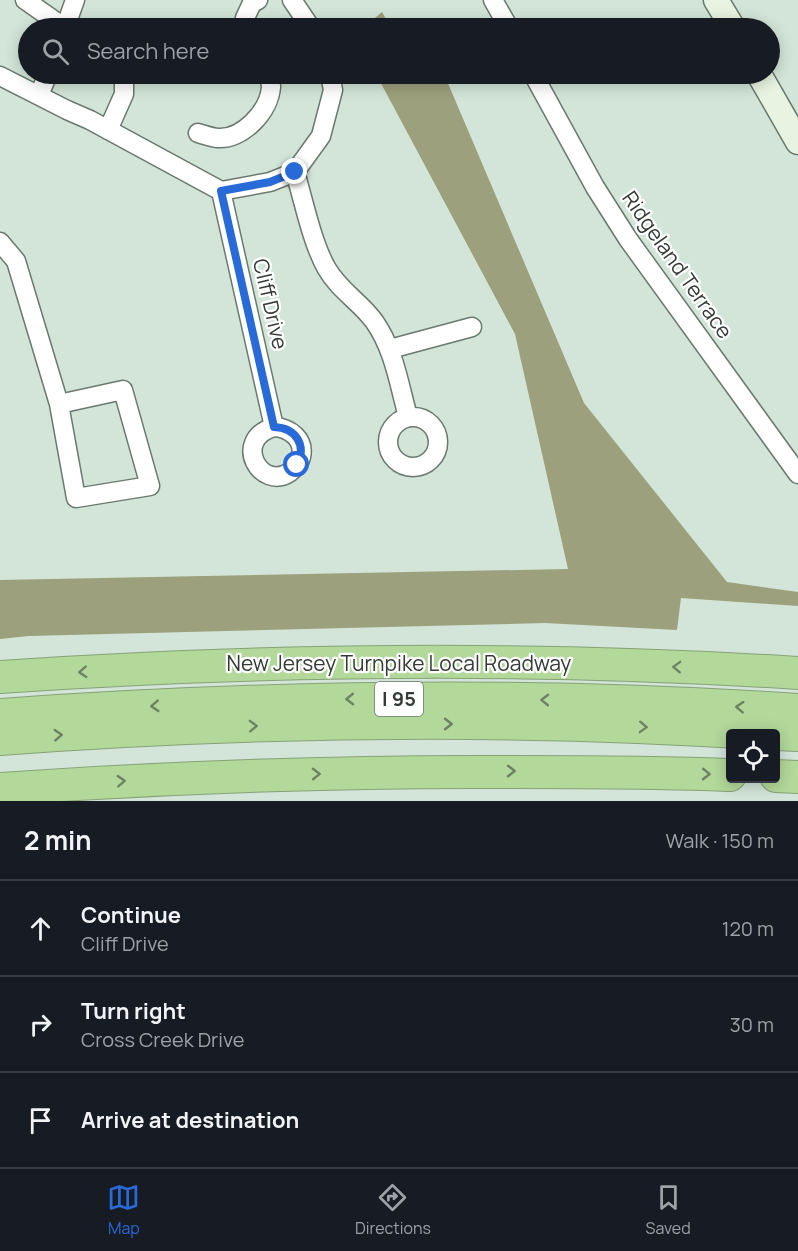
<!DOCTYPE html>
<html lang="en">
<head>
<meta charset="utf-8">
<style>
	body { margin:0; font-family:Manrope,sans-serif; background:#242831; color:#f1f3f6 }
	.controls { position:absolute; right:18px; bottom:18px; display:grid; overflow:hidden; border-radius:6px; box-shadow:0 3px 15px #0003 }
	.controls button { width:54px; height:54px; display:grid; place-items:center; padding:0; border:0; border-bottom:2px solid #363941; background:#171b24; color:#f1f3f6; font:30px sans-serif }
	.stop { position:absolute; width:18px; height:18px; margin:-14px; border:4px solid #286ad7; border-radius:50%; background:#fff }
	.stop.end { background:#286ad7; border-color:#fff; box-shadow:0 2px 6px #0008 }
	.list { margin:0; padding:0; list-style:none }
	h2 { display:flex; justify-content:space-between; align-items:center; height:78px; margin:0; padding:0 24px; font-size:26px }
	h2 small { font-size:20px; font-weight:400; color:#9ea1a6 }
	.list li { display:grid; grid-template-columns:39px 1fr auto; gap:18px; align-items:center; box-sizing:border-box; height:96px; padding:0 24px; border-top:2px solid #363941 }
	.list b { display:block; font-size:22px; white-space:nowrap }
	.list p { margin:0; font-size:20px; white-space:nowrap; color:#9ea1a6 }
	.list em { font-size:20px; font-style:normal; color:#9ea1a6 }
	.icon { flex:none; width:33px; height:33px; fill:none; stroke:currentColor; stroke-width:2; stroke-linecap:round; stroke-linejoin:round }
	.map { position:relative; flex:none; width:798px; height:801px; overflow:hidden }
	.search { position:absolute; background:#171b24; box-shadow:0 3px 15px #0003; left:18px; right:18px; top:18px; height:66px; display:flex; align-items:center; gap:15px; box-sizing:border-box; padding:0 21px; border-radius:33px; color:#9ea1a6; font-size:22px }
	.sheet { height:366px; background:#171b24 }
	nav { display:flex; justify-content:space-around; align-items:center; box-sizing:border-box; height:84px; border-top:2px solid #363941; background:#171b24; font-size:16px; color:#9ea1a6 }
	nav a { display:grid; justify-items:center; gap:3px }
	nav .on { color:#286ad7 }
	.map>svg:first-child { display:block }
</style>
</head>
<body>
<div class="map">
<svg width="798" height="801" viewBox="0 0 798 801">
	<rect width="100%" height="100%" fill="#d3e5d8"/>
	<!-- forest -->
	<g fill="#9ca07c">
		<polygon points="382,12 391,28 363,28"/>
		<polygon points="376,74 444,74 584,403 727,582 798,592 798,606 681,598 677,630 545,623 29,636 0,639 0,580 568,569 515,334"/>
	</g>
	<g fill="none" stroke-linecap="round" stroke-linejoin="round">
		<defs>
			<g id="street">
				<polyline points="25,0 65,28"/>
				<polyline points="292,0 311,28"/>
				<polyline points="493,0 509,28"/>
				<polyline points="65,28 75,0"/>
				<polyline points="249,28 245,18 252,3 258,0"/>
				<polyline points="533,74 595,187 628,239 798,474"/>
				<polyline points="0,76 67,110 90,120 221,191 270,182 295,172 321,136 333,90 330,74"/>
				<polyline points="39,95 48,74"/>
				<polyline points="108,130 124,94 124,74"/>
				<path d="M198 133C204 135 211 137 217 138 242 140 269 112 271 87 271 83 269 78 268 74"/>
				<path d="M295 172C304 202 312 243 327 269 339 290 360 302 374 321 394 349 399 384 408 417"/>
				<path d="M221 191 274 427C290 428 305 439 301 457 300 463 295 468 290 472 261 492 231 440 274 427"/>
				<polyline points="0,242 16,261 59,404 76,498 150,486 123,390 59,404"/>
				<polyline points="390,349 472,327"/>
				<circle cx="413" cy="442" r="25"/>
			</g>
			<g id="secondary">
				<polyline points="716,0 733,28"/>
				<polyline points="759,74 798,142"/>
			</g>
			<g id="highway">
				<path d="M0 677C266 659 532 656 798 673"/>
				<path d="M0 715C266 696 532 692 798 710"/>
				<polyline points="776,734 798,735"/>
				<path d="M0 739C256 720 515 717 771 734"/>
				<polyline points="776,776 798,777"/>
				<path d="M0 789C171 777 341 771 513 772 585 772 658 772 730 775"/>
			</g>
		</defs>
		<!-- street casing -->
		<use href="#street" stroke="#69796e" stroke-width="21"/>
		<!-- secondary casing -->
		<use href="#secondary" stroke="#69796e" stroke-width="27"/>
		<!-- highway casing -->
		<use href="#highway" stroke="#86a177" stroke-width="34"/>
		<!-- street -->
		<use href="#street" stroke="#fff" stroke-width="18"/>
		<!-- secondary -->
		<use href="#secondary" stroke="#e8f3e1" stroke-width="24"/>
		<!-- highway -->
		<use href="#highway" stroke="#b2d89a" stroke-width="32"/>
	</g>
	<!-- one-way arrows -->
	<defs><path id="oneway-chevron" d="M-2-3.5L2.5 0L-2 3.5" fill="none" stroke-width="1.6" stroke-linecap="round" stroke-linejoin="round" transform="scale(1.5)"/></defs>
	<g stroke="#6d8263">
		<use href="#oneway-chevron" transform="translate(677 667) rotate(-178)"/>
		<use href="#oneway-chevron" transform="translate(83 672) rotate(177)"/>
		<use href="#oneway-chevron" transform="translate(350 699) rotate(179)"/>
		<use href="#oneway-chevron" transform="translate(545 700) rotate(-179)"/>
		<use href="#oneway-chevron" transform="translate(155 706) rotate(177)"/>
		<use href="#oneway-chevron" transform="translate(740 707) rotate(-177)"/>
		<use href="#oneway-chevron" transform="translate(448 724)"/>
		<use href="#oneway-chevron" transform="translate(253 726) rotate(-2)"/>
		<use href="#oneway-chevron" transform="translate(643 727) rotate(2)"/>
		<use href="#oneway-chevron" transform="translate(58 735) rotate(-3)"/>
		<use href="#oneway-chevron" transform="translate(511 771)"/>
		<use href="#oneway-chevron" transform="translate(316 774) rotate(-1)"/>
		<use href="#oneway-chevron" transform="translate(706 774) rotate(1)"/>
		<use href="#oneway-chevron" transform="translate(121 781) rotate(-3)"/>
	</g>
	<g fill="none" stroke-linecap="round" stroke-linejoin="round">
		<!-- route -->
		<path stroke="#286ad7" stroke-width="8" d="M295 172 270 182 221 191 274 427C296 428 307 445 297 465"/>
	</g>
	<g text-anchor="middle" stroke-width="4.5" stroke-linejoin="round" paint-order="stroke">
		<!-- shield labels -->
		<rect fill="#fff" stroke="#717672" stroke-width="1.5" x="375" y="682" width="48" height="34" rx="4.5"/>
		<g font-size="20" font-weight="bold" fill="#343b36">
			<text x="399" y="706">I 95</text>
		</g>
		<!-- street labels -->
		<g font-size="21" fill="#343b36" stroke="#fff">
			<text transform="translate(677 265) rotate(55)" y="7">Ridgeland Terrace</text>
			<text transform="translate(270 304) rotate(77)" y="7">Cliff Drive</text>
			<text x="399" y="671">New Jersey Turnpike Local Roadway</text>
		</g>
	</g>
</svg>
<div class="controls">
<button><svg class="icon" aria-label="locate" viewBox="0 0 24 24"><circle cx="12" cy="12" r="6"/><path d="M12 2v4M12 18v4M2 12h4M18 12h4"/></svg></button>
</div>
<div class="stop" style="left:297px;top:465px"></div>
<div class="stop end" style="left:295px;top:172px"></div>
<div class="search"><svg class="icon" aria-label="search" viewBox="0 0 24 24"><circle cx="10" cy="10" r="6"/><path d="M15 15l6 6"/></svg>Search here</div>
</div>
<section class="sheet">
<h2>2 min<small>Walk · 150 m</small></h2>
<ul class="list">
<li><svg class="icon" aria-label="ahead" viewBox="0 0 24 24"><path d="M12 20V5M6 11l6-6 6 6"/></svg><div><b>Continue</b><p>Cliff Drive</p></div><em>120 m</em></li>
<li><svg class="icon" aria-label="right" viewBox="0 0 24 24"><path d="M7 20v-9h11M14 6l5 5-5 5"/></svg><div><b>Turn right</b><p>Cross Creek Drive</p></div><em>30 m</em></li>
<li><svg class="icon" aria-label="arrive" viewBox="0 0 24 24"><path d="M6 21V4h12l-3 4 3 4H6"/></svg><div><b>Arrive at destination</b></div></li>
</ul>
</section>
<nav>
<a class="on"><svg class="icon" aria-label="map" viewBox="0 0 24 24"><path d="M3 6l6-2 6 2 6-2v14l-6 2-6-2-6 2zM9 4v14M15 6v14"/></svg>Map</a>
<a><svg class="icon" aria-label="directions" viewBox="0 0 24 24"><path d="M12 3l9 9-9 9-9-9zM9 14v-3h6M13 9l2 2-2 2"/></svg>Directions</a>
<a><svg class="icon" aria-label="saved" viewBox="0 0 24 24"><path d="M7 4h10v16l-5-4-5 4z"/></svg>Saved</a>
</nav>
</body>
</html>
